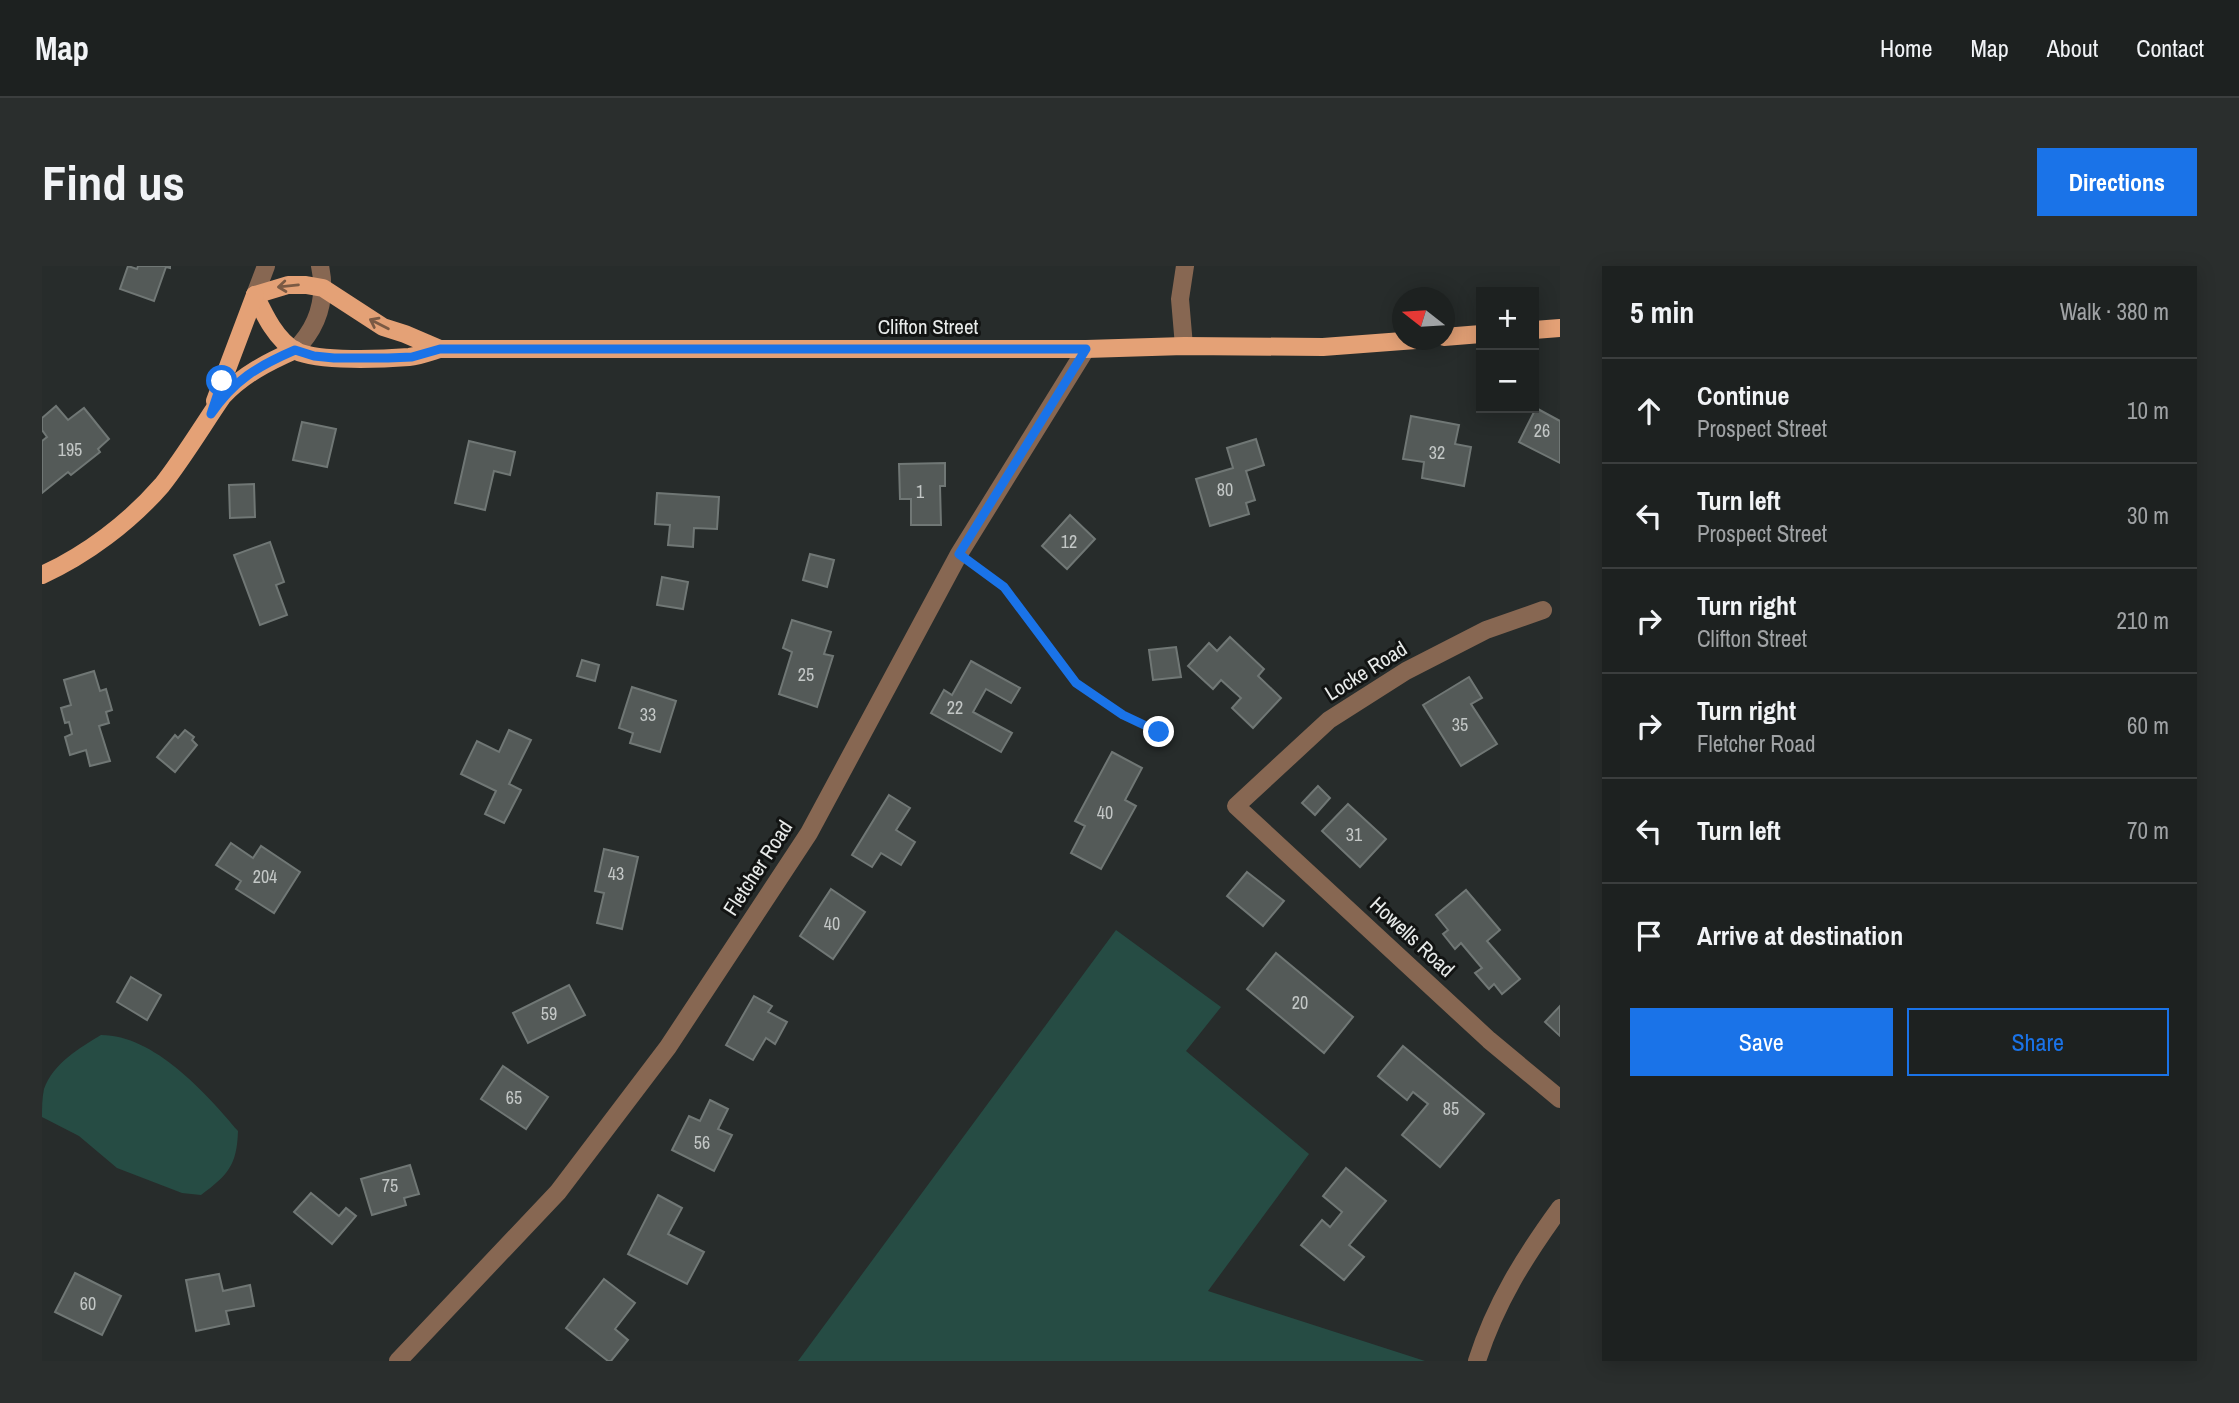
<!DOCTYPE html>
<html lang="en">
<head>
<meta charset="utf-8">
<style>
	body { margin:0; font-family:"Archivo Narrow",sans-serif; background:#2a2e2d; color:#f1f3f6 }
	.controls { position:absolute; right:21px; top:21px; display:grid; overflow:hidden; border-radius:0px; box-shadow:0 4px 18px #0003 }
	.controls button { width:63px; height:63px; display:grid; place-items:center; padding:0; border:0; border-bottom:2px solid #3b3e3e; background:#1d2120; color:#f1f3f6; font:35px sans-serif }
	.compass { position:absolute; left:1350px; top:21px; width:63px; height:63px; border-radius:50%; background:#1d2120; box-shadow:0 4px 18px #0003; rotate:287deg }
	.stop { position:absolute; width:21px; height:21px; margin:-16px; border:5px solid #1a73e8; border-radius:50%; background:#fff }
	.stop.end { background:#1a73e8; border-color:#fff; box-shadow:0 2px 7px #0008 }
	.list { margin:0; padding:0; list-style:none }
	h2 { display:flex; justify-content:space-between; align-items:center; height:91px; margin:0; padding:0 28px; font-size:30px }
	h2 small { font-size:23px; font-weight:400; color:#a0a3a5 }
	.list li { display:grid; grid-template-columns:46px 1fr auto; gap:21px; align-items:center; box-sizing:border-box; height:105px; padding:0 28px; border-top:2px solid #3b3e3e }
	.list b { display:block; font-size:26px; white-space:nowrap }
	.list p { margin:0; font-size:23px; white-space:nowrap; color:#a0a3a5 }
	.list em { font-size:23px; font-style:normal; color:#a0a3a5 }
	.actions { display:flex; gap:14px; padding:21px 28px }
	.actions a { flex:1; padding:16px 0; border:2px solid #1a73e8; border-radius:0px; text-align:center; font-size:24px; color:#1a73e8 }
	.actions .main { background:#1a73e8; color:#fff }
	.icon { flex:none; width:38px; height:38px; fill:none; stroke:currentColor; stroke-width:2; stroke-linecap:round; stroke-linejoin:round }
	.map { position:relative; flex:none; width:1518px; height:1095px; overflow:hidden; border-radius:0px }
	header { display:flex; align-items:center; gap:42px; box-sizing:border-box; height:98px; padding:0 35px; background:#1d2120; border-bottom:2px solid #3b3e3e }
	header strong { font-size:33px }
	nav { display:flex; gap:38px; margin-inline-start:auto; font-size:24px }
	.intro { display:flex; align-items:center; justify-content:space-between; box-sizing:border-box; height:168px; padding:0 42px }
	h1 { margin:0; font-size:49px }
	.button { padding:18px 32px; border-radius:0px; background:#1a73e8; color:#fff; font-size:24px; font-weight:700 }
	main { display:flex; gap:42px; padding:0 42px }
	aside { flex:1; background:#1d2120; border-radius:0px; box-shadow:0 4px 18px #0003 }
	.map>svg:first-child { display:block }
</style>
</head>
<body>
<header>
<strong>Map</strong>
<nav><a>Home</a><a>Map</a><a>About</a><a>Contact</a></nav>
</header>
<div class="intro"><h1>Find us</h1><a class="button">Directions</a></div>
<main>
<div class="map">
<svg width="1518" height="1095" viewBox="0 0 1518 1095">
	<rect width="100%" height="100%" fill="#272c2b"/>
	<!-- green -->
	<g fill="#264c44">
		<polygon points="1074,664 1179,741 1144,785 1267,888 1166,1025 1383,1095 756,1095"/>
		<path d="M59 769C112 769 164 827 196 865 195 899 186 909 159 929L140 927 75 902 37 870 0 851C0 842 0 832 2 823 11 798 37 782 59 769Z"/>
	</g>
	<!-- building -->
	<g fill="#545a58" stroke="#707775" stroke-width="2">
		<polygon points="86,0 95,3 96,0 128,0 128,2 124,1 112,35 78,23"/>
		<polygon points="14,140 26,154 42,142 67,173 56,183 58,186 29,209 26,206 0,227 0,175 5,171 0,164 0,152"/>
		<polygon points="1494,142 1518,155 1518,197 1477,176"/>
		<polygon points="1369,150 1417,159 1413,178 1429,181 1422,220 1380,212 1382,196 1361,193"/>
		<polygon points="260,156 294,163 285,201 251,194"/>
		<polygon points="1214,173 1222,199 1204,205 1213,234 1204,237 1207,248 1168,260 1154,213 1191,202 1185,182"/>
		<polygon points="427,175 473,186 468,209 452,205 443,244 413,237"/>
		<polygon points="903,197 903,220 898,220 899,259 869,259 869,233 858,233 857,198"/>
		<polygon points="212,218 213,251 188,252 187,219"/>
		<polygon points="615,227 677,231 675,263 652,262 651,281 626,279 628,259 613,258"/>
		<polygon points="1028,249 1053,273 1025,303 1000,280"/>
		<polygon points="228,276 242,316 234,319 245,349 218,359 192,289"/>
		<polygon points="768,288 792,294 785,321 761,314"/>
		<polygon points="620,311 646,316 641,343 615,339"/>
		<polygon points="750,354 789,366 782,388 791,390 775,441 737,428 750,386 741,382"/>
		<polygon points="1188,371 1222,403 1216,410 1239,432 1211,462 1190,442 1199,432 1179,414 1171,423 1146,400 1167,377 1175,385"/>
		<polygon points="1134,381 1139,411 1111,414 1107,384"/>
		<polygon points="540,394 557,399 553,415 535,410"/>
		<polygon points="929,395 978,422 969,437 944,423 931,446 970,467 959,486 889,447 902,424 910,429"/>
		<polygon points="52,405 58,425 64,423 70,444 64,446 67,457 57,460 68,495 48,500 44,484 28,489 23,471 30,468 27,456 23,457 19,442 29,439 22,414"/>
		<polygon points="1427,411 1440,432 1429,438 1455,478 1419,500 1381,439"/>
		<polygon points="590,421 634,435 618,486 588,477 591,467 577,462"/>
		<polygon points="143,464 152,471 150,474 155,479 133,506 115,491 133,469 136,472"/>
		<polygon points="467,464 489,474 467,518 479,524 462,557 443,548 454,525 419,508 435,475 457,486"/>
		<polygon points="1070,486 1100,502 1083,534 1094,540 1059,603 1029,587 1043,560 1033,555"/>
		<polygon points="1276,520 1288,532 1273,549 1260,537"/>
		<polygon points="847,529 868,542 854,564 873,576 859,599 839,587 830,601 810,589"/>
		<polygon points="1306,538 1344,573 1318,601 1280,565"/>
		<polygon points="189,577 211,592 219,580 258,606 232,647 194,623 199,615 174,599"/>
		<polygon points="562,583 596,591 580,663 555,657 562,627 553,625"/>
		<polygon points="1205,606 1242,635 1221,660 1185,630"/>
		<polygon points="789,623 823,646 791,693 758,670"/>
		<polygon points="1424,624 1458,664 1445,675 1478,713 1460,728 1452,718 1447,723 1433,707 1440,702 1419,677 1413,683 1401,668 1406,664 1394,649"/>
		<polygon points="1234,687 1311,751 1282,787 1205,723"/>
		<polygon points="89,711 119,729 105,754 75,736"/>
		<polygon points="527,719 543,749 486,777 471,747"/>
		<polygon points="712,730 730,740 726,746 745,756 733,778 724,772 711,794 684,779"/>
		<polygon points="1518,740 1518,770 1503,756"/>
		<polygon points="1361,780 1442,848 1398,901 1360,869 1386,838 1371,826 1365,834 1336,810"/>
		<polygon points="461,800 506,831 484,863 439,833"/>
		<polygon points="668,834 686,843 676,863 690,869 672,905 630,884 647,850 658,855"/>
		<polygon points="368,899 377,928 362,932 364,939 330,949 319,913"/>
		<polygon points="1304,902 1344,935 1307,979 1322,991 1302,1014 1259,979 1280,954 1288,961 1300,946 1281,930"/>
		<polygon points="269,927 297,950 304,942 314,950 290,978 252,946"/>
		<polygon points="616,929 640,942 626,968 662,986 645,1018 586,988"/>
		<polygon points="33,1007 79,1030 60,1069 13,1046"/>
		<polygon points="177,1008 181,1025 208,1019 212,1040 184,1045 187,1058 154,1065 144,1014"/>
		<polygon points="562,1013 593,1037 573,1063 586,1074 569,1095 566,1095 524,1062"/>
	</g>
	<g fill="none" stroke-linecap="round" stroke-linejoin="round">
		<!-- path -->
		<polyline stroke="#777b7a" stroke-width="4.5" stroke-dasharray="3.5 3.5" stroke-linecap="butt" points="934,301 962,321 1034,417 1081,449 1117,466"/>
		<!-- minor -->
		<g stroke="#876752" stroke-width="18">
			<polyline points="213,29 224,0"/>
			<polyline points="1142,80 1138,33 1143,0"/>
			<path d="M253 84C276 61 285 33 278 0"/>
			<polyline points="1501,344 1444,364 1364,405 1287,454 1194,540 1447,774 1518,833"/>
			<polyline points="356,1095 516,926 626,781 767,567 917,288 1044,83"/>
			<path d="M1435 1095C1453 1038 1483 990 1518 942"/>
		</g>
		<!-- major -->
		<g stroke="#e4a176" stroke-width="18">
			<path d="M213 29C222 48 234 74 254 85 277 96 341 93 367 91 377 90 388 86 398 83H1044L1142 80 1281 81 1374 74"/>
			<polyline points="213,29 246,19 264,19 281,22 341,61 363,68 398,83"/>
			<polyline points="1492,64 1518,62"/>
			<polyline points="1402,71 1439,68"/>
			<polyline points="173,135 213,29"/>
			<path d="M0 309C44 289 88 256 120 219 142 191 161 159 181 130 202 108 226 96 253 84"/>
		</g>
	</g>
	<!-- one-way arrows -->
	<defs><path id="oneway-shaft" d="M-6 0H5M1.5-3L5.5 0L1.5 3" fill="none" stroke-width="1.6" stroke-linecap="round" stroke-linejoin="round" transform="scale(1.75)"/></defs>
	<g stroke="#7b5a44">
		<use href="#oneway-shaft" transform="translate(246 20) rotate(174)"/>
		<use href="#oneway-shaft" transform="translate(337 58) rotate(-153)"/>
	</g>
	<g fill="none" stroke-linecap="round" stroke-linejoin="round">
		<!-- route -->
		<path stroke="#1a73e8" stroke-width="9" d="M180 115 169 148C192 114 216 100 253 84L272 90 292 92H346L370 91 398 83H1044L917 288 962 321 1034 417 1081 449 1117 466"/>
	</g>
	<g text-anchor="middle" stroke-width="6" stroke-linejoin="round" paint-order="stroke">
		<!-- number labels -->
		<g font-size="18" fill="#c3c7c6">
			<text x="1500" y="171">26</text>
			<text x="28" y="190">195</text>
			<text x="1395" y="193">32</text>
			<text x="1183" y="230">80</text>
			<text x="878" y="232">1</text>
			<text x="1027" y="282">12</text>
			<text x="764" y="415">25</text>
			<text x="913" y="448">22</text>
			<text x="606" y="455">33</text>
			<text x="1418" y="465">35</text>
			<text x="1063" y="553">40</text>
			<text x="1312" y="575">31</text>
			<text x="574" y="614">43</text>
			<text x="223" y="617">204</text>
			<text x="790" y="664">40</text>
			<text x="1258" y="743">20</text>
			<text x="507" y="754">59</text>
			<text x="472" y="838">65</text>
			<text x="1409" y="849">85</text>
			<text x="660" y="883">56</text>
			<text x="348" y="926">75</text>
			<text x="46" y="1044">60</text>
		</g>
		<!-- street labels -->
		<g font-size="21" fill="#e8ebea" stroke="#121413">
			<text x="886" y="68">Clifton Street</text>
			<text transform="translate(1324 405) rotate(-32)" y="7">Locke Road</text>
			<text transform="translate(716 602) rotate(-57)" y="7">Fletcher Road</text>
			<text transform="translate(1370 671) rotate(43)" y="7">Howells Road</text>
		</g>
	</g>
</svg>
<div class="controls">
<button>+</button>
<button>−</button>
</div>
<svg class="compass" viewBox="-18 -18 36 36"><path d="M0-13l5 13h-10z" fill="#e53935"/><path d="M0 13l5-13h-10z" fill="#a0a3a5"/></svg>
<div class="stop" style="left:180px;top:115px"></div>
<div class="stop end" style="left:1117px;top:466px"></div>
</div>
<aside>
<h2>5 min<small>Walk · 380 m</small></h2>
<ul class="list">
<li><svg class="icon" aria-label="ahead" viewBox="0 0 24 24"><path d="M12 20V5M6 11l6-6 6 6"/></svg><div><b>Continue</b><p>Prospect Street</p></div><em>10 m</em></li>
<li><svg class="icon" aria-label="left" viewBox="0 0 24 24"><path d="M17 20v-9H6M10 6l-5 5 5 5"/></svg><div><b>Turn left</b><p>Prospect Street</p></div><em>30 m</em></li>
<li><svg class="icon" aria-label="right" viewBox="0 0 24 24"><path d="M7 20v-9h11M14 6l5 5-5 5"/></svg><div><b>Turn right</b><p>Clifton Street</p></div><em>210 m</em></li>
<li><svg class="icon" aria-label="right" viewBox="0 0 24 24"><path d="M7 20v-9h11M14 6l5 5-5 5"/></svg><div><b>Turn right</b><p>Fletcher Road</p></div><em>60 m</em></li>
<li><svg class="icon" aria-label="left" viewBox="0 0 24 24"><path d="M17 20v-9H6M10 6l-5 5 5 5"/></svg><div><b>Turn left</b></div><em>70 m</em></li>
<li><svg class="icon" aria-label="arrive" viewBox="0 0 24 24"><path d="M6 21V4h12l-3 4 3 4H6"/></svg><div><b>Arrive at destination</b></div></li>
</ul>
<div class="actions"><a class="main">Save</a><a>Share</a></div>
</aside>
</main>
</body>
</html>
